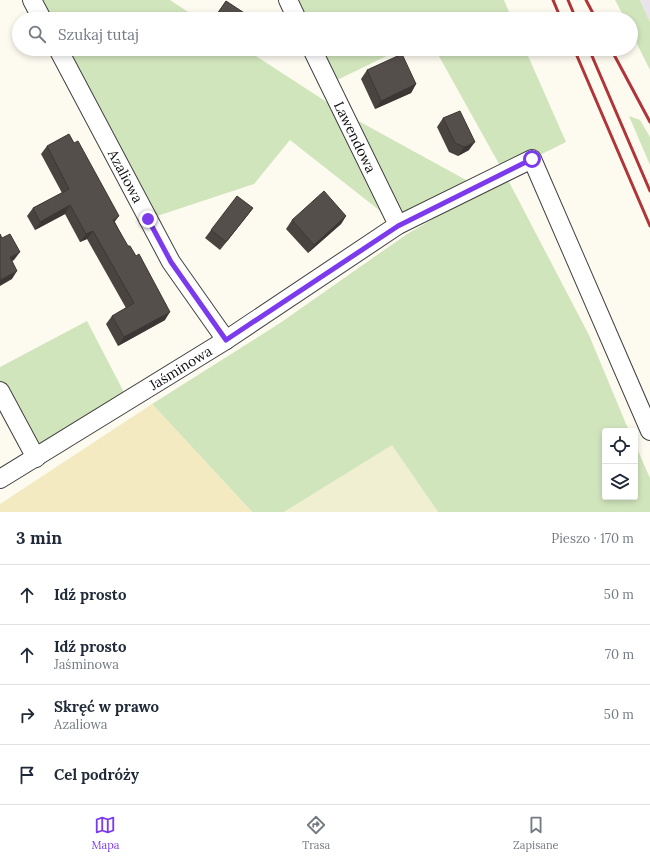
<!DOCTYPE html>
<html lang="pl">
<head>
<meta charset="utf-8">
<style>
  body { margin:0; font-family:Lora,serif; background:#f2f2f3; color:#1f2937 }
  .controls { position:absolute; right:12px; bottom:12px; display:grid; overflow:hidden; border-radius:4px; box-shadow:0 2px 6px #0003 }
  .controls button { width:36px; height:36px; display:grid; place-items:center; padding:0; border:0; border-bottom:1px solid #e0e1e3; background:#fff; color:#1f2937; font:20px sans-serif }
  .stop { position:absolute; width:12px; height:12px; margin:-9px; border:3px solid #7c3aed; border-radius:50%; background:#fff }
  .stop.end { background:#7c3aed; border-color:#fff; box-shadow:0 1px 4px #0008 }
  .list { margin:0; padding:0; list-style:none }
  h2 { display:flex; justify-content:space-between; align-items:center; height:52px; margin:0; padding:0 16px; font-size:17px }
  h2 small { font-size:13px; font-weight:400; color:#747a83 }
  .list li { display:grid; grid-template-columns:26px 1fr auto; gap:12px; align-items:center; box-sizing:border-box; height:60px; padding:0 16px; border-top:1px solid #e0e1e3 }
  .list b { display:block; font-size:15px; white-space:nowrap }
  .list p { margin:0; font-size:13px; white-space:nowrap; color:#747a83 }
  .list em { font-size:13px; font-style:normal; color:#747a83 }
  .icon { flex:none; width:22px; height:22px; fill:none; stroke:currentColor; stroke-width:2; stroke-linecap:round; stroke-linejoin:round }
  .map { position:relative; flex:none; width:650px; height:512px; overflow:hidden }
  .search { position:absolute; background:#fff; box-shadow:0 2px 6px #0003; left:12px; right:12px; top:12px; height:44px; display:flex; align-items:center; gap:10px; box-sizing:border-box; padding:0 14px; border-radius:22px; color:#747a83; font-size:15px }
  .sheet { height:292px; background:#fff }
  nav { display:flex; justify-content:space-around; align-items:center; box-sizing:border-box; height:56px; border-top:1px solid #e0e1e3; background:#fff; font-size:11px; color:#747a83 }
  nav a { display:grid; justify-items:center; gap:2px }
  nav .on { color:#7c3aed }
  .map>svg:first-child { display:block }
  .industrial { fill:#ebe3eb }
  .farmland { fill:#f1efd2 }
  .green { fill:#d1e5bd }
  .sand { fill:#f4eac1 }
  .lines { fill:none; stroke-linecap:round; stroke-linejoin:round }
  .street-casing { stroke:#414141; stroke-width:20 }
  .street { stroke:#fff; stroke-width:18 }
  .rail { stroke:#b03438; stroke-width:3 }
  .wall { fill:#494440 }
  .shaded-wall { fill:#3c3734 }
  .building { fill:#554f4b; stroke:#3c3734 }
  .route { stroke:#7c3aed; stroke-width:5 }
  .labels { text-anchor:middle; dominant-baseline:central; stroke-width:4; stroke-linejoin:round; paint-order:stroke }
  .street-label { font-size:14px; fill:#0e0e0e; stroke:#fff }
</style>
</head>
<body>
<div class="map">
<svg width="650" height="512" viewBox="0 0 650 512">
  <rect width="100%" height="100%" fill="#fdfbf0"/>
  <!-- industrial -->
  <polygon class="industrial" points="640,0 650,0 650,22"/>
  <!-- farmland -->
  <polygon class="farmland" points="392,444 438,512 284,512"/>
  <!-- green -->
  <g class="green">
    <polygon points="32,0 170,0 199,19 42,19"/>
    <polygon points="288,0 504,0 512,19 297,19"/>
    <polygon points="615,0 640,0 650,22 650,70 631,32 631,19 625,19"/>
    <polygon points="58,49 245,49 342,112 477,186 398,225 290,140 254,184 148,219"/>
    <polygon points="312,49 401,49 329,84"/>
    <polygon points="435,49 525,49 566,142 504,173"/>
    <polygon points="629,116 640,120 650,137 650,165"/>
    <polygon points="507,178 589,335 629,431 605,431 605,497 635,497 635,444 650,478 650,512 438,512 392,445 284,512 252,512 152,404 280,323 407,234 459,204"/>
    <polygon points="87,321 128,400 36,458 0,391 0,367"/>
  </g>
  <!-- sand -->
  <polygon class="sand" points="152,404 252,512 0,512 0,504"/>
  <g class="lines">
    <defs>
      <g id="street">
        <polyline points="32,0 42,19"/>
        <polyline points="288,0 297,19"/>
        <path id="s1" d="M58,49L171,262L226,340"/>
        <path id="s2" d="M312,49L398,225"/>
        <polyline points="0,391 36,458"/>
        <path id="s3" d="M0,479L226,340L398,225L532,159L650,431"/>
      </g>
    </defs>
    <!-- street casing -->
    <use href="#street" class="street-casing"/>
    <!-- street -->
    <use href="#street" class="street"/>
    <!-- rail -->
    <g class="rail">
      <polyline points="553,0 561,19"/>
      <polyline points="568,0 576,19"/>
      <polyline points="586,0 596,19"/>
      <polyline points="574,49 650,226"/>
      <polyline points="589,49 650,191"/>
      <polyline points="611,49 650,122"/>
    </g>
  </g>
  <!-- wall -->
  <g class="wall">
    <polygon points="226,1 247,19 214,19"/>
    <polygon points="367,70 416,84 411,93 375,109 361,79"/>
    <polygon points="443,118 469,150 458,156 449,152 437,127"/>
    <polygon points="47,146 115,222 165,320 118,346 106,324 112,316 126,308 87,239 80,242 65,214 35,230 27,216 33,208 62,193 41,154"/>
    <polygon points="253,208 220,250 205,238 211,230"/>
    <polygon points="346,216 341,224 308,253 286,229 292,220"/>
  </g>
  <!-- shaded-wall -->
  <g class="shaded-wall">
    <polygon points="416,84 411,93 375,109 381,101"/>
    <polygon points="475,142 469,150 458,156 464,147"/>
    <polygon points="70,205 65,214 35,230 40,222"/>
    <polygon points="253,208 247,216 220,250 226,242"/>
    <polygon points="119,216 113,224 113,220"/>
    <polygon points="346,216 341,224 308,253 314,245"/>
    <polygon points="93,231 87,239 80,242 86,234"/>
    <polygon points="20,252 14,260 4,266 10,257"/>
    <polygon points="17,271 12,279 0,286 0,280"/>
    <polygon points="170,312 165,320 118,346 124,337"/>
  </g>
  <!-- building -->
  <g class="building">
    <polygon points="226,1 249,16 247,19 223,19 217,14"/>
    <polygon points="402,54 416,84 381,101 367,70"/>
    <polygon points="460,111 475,142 464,147 455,143 443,118"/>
    <polygon points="69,134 74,143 78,141 119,216 113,220 128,246 130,246 136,256 139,254 170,312 124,337 112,316 134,303 93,231 86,234 70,205 40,222 33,208 69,189 47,146"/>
    <polygon points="324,191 346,216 314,245 292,220"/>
    <polygon points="237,196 253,208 226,242 211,230"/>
    <polygon points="0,234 2,238 10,234 20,252 10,257 17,271 0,280"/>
  </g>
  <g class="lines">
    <!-- route -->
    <polyline class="route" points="148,219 171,262 226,340 398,226 532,159"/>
  </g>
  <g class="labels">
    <!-- street labels -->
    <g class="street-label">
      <text stroke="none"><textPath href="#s2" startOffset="98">Lawendowa</textPath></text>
      <text stroke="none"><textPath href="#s1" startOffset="144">Azaliowa</textPath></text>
      <text stroke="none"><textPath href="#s3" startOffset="212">Jaśminowa</textPath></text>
    </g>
  </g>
</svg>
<div class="controls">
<button><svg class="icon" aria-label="locate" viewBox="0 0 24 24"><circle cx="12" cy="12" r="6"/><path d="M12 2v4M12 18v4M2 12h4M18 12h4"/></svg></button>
<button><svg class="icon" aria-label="layers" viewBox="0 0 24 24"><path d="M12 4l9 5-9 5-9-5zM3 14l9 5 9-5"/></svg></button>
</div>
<div class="stop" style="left:532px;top:159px"></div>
<div class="stop end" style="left:148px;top:219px"></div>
<div class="search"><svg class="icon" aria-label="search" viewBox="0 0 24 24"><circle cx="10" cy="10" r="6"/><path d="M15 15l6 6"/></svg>Szukaj tutaj</div>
</div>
<section class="sheet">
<h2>3 min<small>Pieszo · 170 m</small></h2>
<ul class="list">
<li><svg class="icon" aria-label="ahead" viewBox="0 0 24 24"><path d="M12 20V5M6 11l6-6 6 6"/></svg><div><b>Idź prosto</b></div><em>50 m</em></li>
<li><svg class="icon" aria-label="ahead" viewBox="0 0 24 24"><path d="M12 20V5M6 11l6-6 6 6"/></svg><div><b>Idź prosto</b><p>Jaśminowa</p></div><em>70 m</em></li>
<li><svg class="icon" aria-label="right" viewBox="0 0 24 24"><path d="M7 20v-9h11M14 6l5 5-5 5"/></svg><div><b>Skręć w prawo</b><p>Azaliowa</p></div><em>50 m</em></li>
<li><svg class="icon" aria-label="arrive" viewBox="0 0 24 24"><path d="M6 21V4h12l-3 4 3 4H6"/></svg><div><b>Cel podróży</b></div></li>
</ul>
</section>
<nav>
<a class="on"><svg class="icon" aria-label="map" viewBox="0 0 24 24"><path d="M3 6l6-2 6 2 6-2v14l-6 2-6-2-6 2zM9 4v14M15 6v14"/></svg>Mapa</a>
<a><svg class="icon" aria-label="directions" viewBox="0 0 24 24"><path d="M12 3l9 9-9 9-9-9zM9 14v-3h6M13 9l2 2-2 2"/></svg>Trasa</a>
<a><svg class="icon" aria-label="saved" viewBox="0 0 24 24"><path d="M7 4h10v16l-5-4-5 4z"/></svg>Zapisane</a>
</nav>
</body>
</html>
